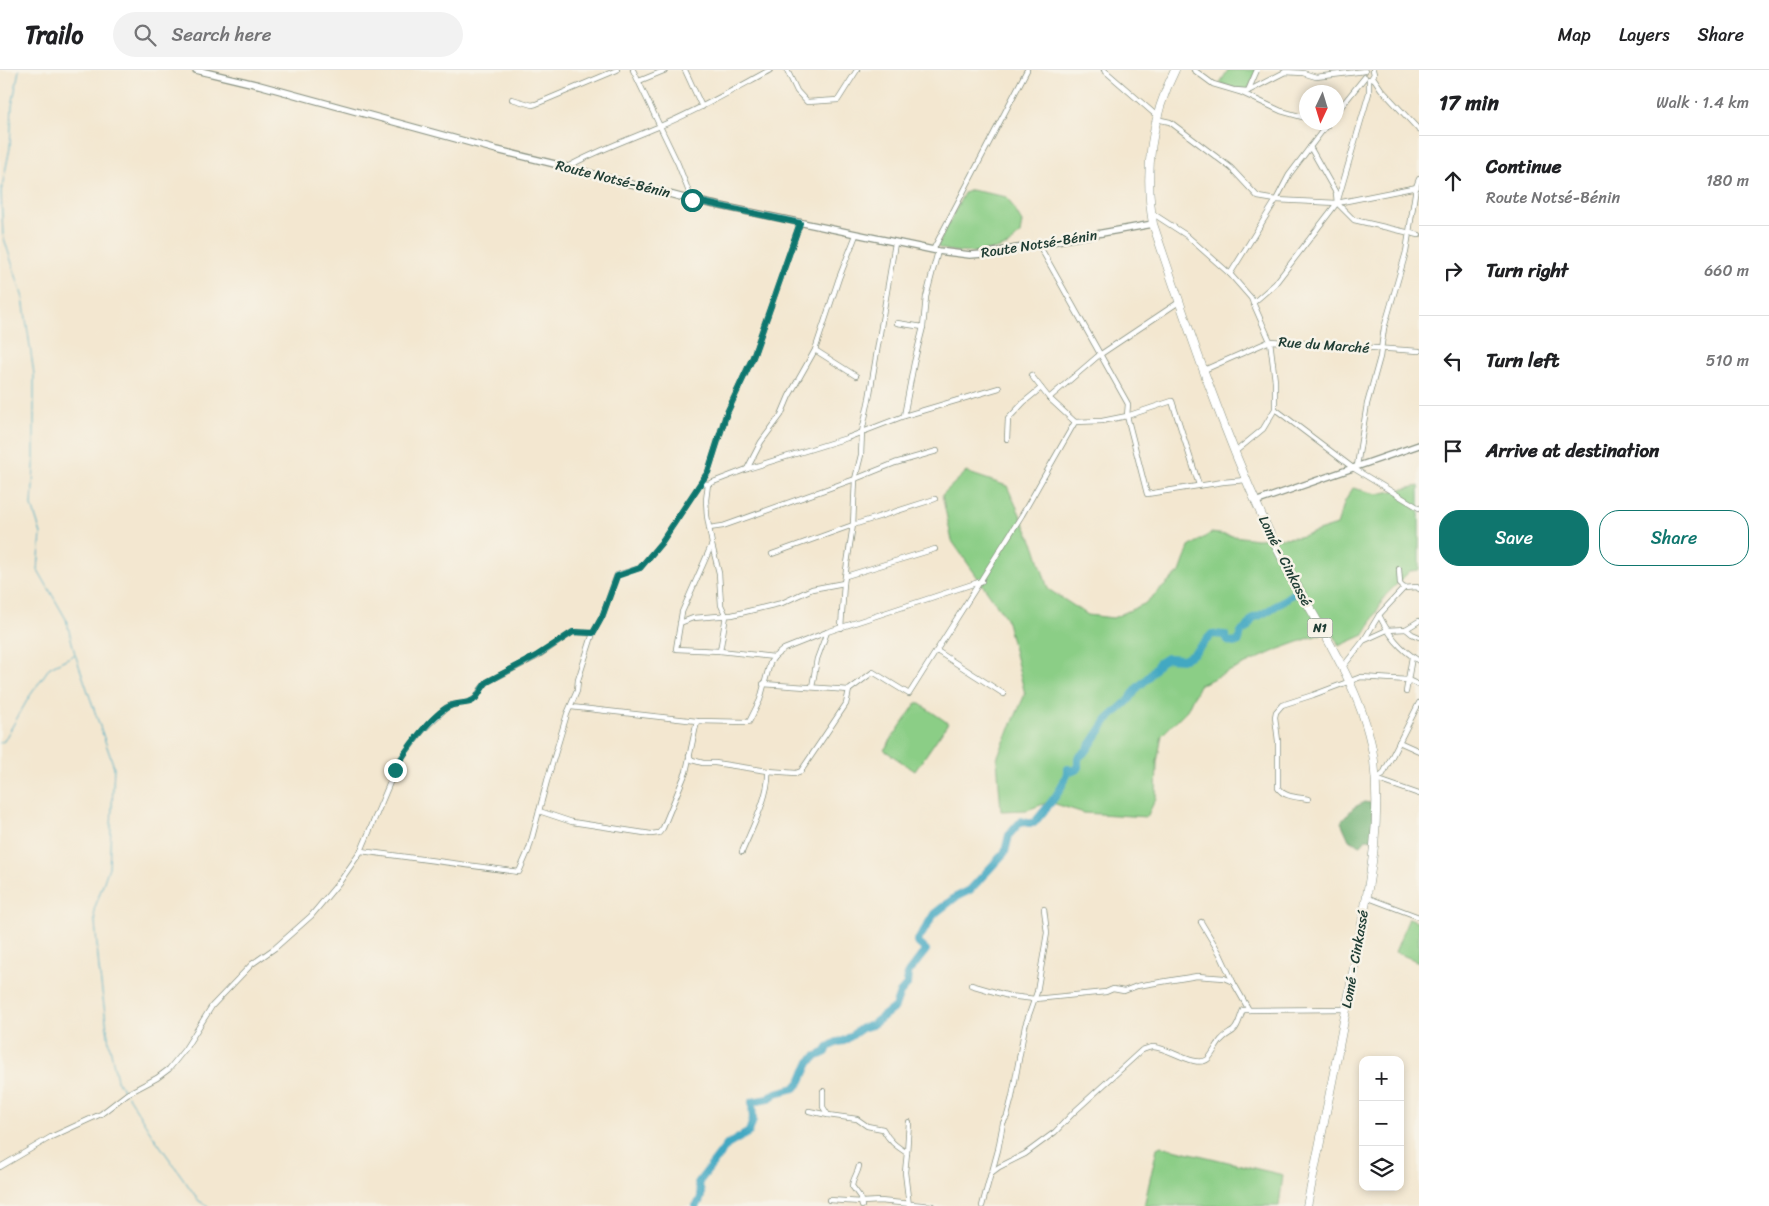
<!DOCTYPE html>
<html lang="en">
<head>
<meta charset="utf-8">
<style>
  body { margin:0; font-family:Sriracha,sans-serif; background:#f2f2f2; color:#202124 }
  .controls { position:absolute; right:15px; bottom:15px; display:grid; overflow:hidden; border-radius:10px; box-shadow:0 2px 8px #0003 }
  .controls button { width:45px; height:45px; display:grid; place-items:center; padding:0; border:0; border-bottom:1px solid #e0e0e0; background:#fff; color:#202124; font:25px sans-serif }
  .compass { position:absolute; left:1299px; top:15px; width:45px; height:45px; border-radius:50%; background:#fff; box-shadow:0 2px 8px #0003; rotate:184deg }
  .stop { position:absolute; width:15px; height:15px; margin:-11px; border:4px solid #0f766e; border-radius:50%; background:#fff }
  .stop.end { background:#0f766e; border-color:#fff; box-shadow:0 1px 5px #0008 }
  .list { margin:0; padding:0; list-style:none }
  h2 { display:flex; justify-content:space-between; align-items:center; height:65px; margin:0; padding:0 20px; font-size:21px }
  h2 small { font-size:16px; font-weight:400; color:#757577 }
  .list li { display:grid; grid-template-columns:32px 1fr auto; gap:15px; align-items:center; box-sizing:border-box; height:90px; padding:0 20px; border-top:1px solid #e0e0e0 }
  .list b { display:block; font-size:19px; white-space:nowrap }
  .list p { margin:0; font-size:16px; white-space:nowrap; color:#757577 }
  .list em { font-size:16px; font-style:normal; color:#757577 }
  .actions { display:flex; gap:10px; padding:15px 20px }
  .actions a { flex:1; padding:11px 0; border:1px solid #0f766e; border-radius:20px; text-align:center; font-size:18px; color:#0f766e }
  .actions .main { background:#0f766e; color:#fff }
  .icon { flex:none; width:28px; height:28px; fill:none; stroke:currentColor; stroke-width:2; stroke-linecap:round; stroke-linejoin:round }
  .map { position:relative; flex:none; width:1419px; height:1136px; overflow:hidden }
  header { display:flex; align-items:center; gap:30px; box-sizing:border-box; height:70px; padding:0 25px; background:#fff; border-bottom:1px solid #e0e0e0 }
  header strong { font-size:24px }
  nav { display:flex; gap:28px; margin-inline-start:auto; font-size:18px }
  .search { width:350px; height:45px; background:#f2f2f2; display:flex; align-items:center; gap:12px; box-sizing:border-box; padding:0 18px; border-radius:28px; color:#757577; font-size:19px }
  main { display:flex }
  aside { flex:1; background:#fff }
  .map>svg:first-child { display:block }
  .green { fill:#8bce86; stroke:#55865d }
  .forest { fill:#70b173; stroke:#487754 }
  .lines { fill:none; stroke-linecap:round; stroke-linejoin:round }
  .stream { stroke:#42a8c2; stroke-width:1 }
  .river { stroke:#42a8c2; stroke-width:8 }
  .street-casing { stroke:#899282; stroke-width:6 }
  .secondary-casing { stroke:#899282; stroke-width:8 }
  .highway-casing { stroke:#899282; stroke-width:9 }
  .street { stroke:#fff; stroke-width:4.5 }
  .secondary { stroke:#fff; stroke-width:5.5 }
  .highway { stroke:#fff; stroke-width:8 }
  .route { stroke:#0f766e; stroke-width:6 }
  .labels { text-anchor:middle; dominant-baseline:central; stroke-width:5; stroke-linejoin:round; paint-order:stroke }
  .shield { fill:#f7f3e8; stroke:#60746a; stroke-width:1 }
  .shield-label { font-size:12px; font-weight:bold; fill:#1f3d34 }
  .street-label { font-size:14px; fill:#1f3d34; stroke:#f7f3e8 }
</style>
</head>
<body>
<header>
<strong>Trailo</strong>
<div class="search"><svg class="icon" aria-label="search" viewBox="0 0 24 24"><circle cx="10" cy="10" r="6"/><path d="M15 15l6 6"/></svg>Search here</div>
<nav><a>Map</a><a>Layers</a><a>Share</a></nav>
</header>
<main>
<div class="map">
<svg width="1419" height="1136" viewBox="0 0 1419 1136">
  <rect width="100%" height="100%" fill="#f7f3e8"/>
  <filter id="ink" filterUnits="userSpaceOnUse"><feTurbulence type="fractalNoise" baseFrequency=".02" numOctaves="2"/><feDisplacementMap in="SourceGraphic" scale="10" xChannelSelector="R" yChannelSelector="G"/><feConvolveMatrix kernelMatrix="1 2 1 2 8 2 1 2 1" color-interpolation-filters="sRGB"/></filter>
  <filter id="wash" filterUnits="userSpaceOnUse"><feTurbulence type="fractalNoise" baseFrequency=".0096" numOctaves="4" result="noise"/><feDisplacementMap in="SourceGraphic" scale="20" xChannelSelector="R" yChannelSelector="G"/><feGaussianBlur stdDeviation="1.12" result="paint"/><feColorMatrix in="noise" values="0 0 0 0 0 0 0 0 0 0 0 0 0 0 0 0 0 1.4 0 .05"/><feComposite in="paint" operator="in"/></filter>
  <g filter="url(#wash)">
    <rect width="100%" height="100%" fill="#f3e7d0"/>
    <!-- green -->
    <g class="green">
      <polygon points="1228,0 1257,0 1248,20 1236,19 1220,13"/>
      <path d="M971,120L1007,127L1022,152L1020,164C1016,168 1012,172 1008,175C988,184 957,185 937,177L964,123Z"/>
      <polygon points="966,402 1007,416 1035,477 1048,519 1088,545 1113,548 1144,534 1180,502 1189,477 1211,463 1257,469 1299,467 1337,455 1345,431 1353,418 1377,424 1419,416 1419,500 1410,501 1385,526 1364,565 1339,576 1332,560 1279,579 1199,615 1187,640 1162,665 1157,692 1156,728 1147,747 1084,743 1049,732 1027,740 1001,741 997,688 1025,624 1006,548 952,471 942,425"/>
      <polygon points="917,632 948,653 915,701 884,680"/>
      <polygon points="1409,848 1419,852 1419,892 1395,882"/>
      <polygon points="1161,1076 1283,1105 1279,1136 1144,1136 1157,1078"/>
    </g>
    <!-- forest -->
    <polygon class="forest" points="1364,732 1371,733 1374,748 1373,770 1366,769 1361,775 1349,770 1341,752 1353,738"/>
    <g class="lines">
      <!-- stream -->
      <g class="stream">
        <polyline points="19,0 12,36 10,78 1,122 3,165 23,228 34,304 34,396 32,436 41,464 38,500 66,549 75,584 114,697 109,797 94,840 99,899 109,973 117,1010 125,1023"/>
        <polyline points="0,673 4,671 29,627 50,597 74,585"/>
        <polyline points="128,1026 149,1060 199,1131 208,1136"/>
      </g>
      <!-- river -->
      <path class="river" d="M696,1136C703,1128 702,1122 698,1113L727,1075L749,1062L753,1050L752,1032L768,1029L776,1023L795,1018L801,1011L809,993L815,987L826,982L828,977L837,972L844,971L862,958L872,955L895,937L900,923L907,915L908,903L926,880L917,872L934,844L956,827L970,820L1005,782L1009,765L1021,751L1028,753H1034C1048,736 1063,721 1068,699L1073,701L1078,699V688L1087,680L1107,650L1129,630L1137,618L1146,610L1159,593L1167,588L1184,589L1194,583L1212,564L1225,565L1228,571L1234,573L1239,571L1241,562L1247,558L1253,548C1269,543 1280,532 1294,523"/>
    </g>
  </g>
  <g filter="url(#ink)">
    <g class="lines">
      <defs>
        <g id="street">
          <polyline points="633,0 678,94 692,130"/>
          <polyline points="685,0 702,37"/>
          <polyline points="787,0 797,21 807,32 838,30 857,0"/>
          <polyline points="1104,0 1157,46"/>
          <polyline points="1194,0 1213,14 1240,22 1281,41 1306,48"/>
          <polyline points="1373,7 1381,19 1419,60"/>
          <polyline points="1371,9 1374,4 1373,0"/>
          <polyline points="639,11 666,0"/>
          <polyline points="1235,20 1248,21 1285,2 1303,3 1316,7 1365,1"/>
          <polyline points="1248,21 1257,0"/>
          <polyline points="512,29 532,35 536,34 617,0"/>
          <polyline points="1336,43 1365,7"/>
          <polyline points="1156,49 1170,52 1231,98 1258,127 1276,130 1337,133 1417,117"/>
          <polyline points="1319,52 1327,56"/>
          <polyline points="1310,77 1336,123 1337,133 1354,150 1419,165"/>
          <path d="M567,97C596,81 627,70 658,57C697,41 733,20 770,0"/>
          <polyline points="1152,143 1186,165 1230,204 1251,228 1270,271 1275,311 1275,339 1263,359 1235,382"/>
          <polyline points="1039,175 1128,334 1127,346 1147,424 1223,412 1246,410"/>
          <polyline points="933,180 1027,0"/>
          <polyline points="1230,204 1276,130 1289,105 1329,52"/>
          <polyline points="1253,233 1275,214 1337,133 1369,23 1369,9"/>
          <polyline points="897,253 923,257"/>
          <polyline points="815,280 856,306"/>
          <polyline points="1204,300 1270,271 1419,281"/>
          <polyline points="1031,305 1049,328 1075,352 1102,351 1127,346 1172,331 1199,415"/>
          <polyline points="1049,328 1098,286 1179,232"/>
          <polyline points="1275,339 1353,398 1419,438"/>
          <polyline points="904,346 914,293 923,257 926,227 938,181"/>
          <polyline points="1007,369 1008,349 1024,332 1041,318"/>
          <polyline points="1357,396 1367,334 1380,287 1384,258 1406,182 1416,117 1419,109"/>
          <polyline points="747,399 761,372 781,345 789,326 815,280 839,208 856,165"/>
          <polyline points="702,413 708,414 747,399 847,368 904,346 999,318"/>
          <polyline points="708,414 706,430 707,446 712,474 682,542 676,579 720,581 774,587"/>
          <polyline points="709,458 723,456 855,409 895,393 937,381"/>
          <polyline points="712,475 719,503 721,535 726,546 720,581"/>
          <polyline points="772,484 853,455 935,429"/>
          <polyline points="1399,499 1400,514 1404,518 1417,517 1419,519"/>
          <polyline points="846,506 935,479"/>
          <path d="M1379,545C1389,565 1400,579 1419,591"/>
          <polyline points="680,553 693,548 732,545 782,533 812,519 844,513"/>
          <polyline points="841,558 844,513 853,455 855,409 861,385 862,362 869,329 895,173"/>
          <polyline points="1406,559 1412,564 1419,567"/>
          <polyline points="1365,570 1387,560 1406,559 1419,551"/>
          <polyline points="937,581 1004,624"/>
          <polyline points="1342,598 1364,570 1379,545 1404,518"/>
          <polyline points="763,614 849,620 873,602 909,624 1022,445 1075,352"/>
          <polyline points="812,617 817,589 827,562"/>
          <polyline points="1406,622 1412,587"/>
          <polyline points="571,637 697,651 749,652 760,630 770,593 774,587 784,579 827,562 982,511"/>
          <polyline points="1399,672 1419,681"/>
          <polyline points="689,686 692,690 703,693 715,693 768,701 796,703 801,701 846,634 849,620"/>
          <polyline points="1376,709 1419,724"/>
          <polyline points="1377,709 1383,704 1419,633"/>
          <path d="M1308,729C1297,727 1284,727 1278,718V671L1275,647L1276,642L1282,635L1313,625L1361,607L1408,610L1419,615"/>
          <polyline points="539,741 572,752 651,764 659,763 663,758 686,702 697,651"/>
          <polyline points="361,781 519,802 529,779 547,711 567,644 577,621 578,610 593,563"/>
          <path d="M742,782C751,760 770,725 768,701"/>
          <polyline points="1366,827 1419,847"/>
          <polyline points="1201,852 1220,884 1233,912"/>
          <polyline points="971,915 1009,926 1035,929 1106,922 1113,919 1124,921 1137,916 1197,906 1224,908 1233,912 1249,940"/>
          <path d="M823,1021V1037L828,1045L857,1049L867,1056L883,1059C889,1071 896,1076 907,1083L905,1102L909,1136"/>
          <polyline points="809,1041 828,1045"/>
          <polyline points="907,1083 909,1052"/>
          <path d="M859,1096C858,1103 853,1108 852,1116L860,1127L862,1136"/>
          <polyline points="0,1097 51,1067 101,1044 127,1024 157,1008 169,999 185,979 212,936 252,894 275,878 311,846 341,810 361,781 399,691 423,660 446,638 452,635 470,632 476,628 481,619 487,612 536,587 573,562 593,563 602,547 617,505 640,498 661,473 708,402 726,345 753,287 800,153"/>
          <polyline points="992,1102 998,1080 1003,1053 1007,1046 1012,1027 1025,956 1037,922 1047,863 1044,839"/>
          <polyline points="829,1130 862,1132 880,1131 932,1136"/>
          <path d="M982,1136L991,1103L999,1097L1025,1084L1055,1062L1074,1042L1142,980C1145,979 1150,977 1153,977C1168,977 1196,999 1208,989C1213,984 1216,976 1221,970C1225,965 1229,964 1233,961C1239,956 1240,946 1243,940L1346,939"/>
        </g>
        <g id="secondary">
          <polyline points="196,0 259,15 497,80 567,97 692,130 938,181 970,185 983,184 1153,154"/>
          <polyline points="1255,432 1419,375"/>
        </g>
        <path id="highway" d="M1175,0C1151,47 1144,102 1153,154C1189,261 1225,368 1273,470C1306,540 1364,613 1374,691C1382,759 1368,819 1356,886C1341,970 1324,1053 1307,1136"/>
      </defs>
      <!-- street casing -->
      <use href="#street" class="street-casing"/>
      <!-- secondary casing -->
      <use href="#secondary" class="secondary-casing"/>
      <!-- highway casing -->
      <use href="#highway" class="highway-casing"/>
      <!-- street -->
      <use href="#street" class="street"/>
      <!-- secondary -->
      <use href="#secondary" class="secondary"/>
      <!-- highway -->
      <use href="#highway" class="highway"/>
    </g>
  </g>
  <g class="lines" filter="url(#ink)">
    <!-- route -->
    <path class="route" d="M395,700C404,682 432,644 450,636C458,632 470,635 476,628C480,623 482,617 487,612L536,586L573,562L593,563L602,547L617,506L640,498L661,473L708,402L726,345L753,287L800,153L692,130"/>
  </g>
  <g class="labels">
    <!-- shield labels -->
    <rect class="shield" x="1307.5" y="548.5" width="25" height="19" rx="4"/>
    <g class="shield-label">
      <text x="1320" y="558">N1</text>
    </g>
    <!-- street labels -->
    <g class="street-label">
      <text transform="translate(613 109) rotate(14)">Route Notsé-Bénin</text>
      <text transform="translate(1039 174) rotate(-9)">Route Notsé-Bénin</text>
      <text transform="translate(1324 275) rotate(4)">Rue du Marché</text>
      <text transform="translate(1285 491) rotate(63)">Lomé - Cinkassé</text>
      <text transform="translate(1355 889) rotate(-80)">Lomé - Cinkassé</text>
    </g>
  </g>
</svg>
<div class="controls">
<button>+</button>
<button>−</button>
<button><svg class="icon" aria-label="layers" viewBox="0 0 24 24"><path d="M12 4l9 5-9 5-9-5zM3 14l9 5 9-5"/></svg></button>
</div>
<svg class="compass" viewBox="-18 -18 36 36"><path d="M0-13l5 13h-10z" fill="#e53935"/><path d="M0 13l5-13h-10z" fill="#757577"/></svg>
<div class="stop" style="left:692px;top:130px"></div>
<div class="stop end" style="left:395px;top:700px"></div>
</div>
<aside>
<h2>17 min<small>Walk · 1.4 km</small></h2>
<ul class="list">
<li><svg class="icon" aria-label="ahead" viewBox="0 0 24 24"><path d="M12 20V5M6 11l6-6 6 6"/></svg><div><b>Continue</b><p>Route Notsé-Bénin</p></div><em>180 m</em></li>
<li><svg class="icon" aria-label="right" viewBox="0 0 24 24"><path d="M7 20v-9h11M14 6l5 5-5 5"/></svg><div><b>Turn right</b></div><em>660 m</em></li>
<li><svg class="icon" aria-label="left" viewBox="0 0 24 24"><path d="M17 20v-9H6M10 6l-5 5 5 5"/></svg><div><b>Turn left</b></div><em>510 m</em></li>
<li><svg class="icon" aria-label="arrive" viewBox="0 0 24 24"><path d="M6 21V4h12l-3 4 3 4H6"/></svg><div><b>Arrive at destination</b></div></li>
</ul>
<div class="actions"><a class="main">Save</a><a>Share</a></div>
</aside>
</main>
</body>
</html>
